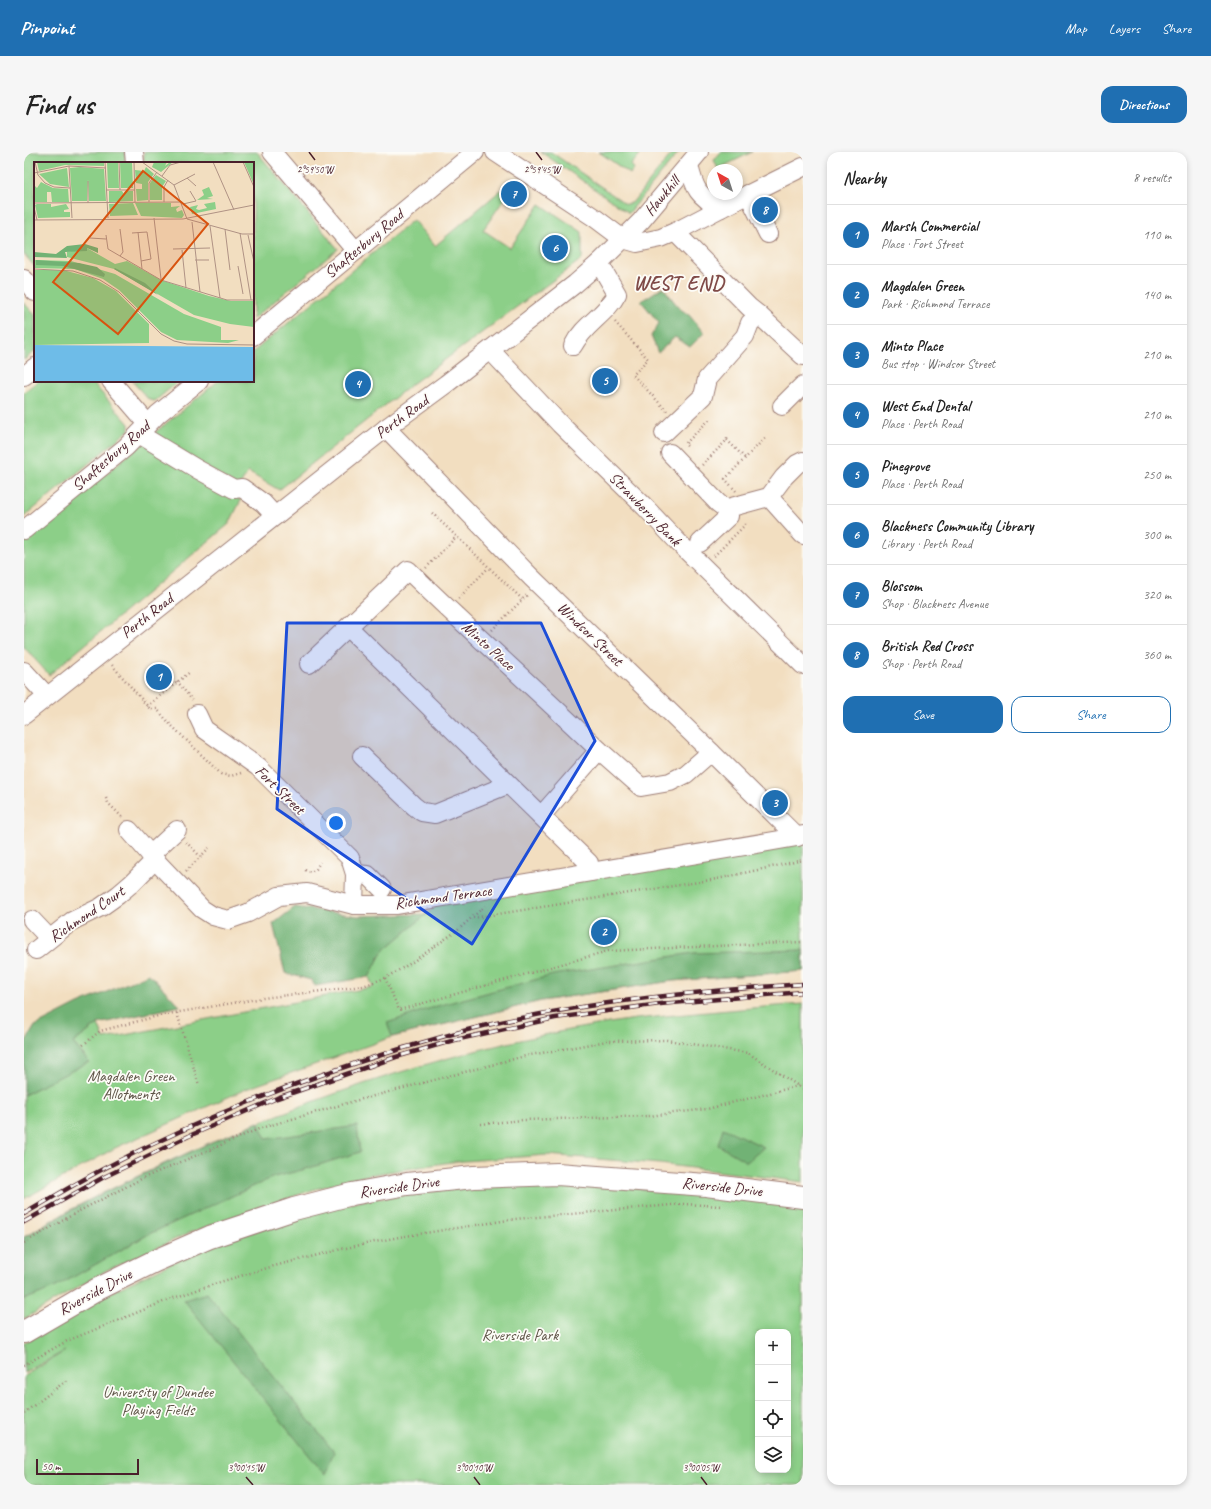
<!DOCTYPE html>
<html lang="en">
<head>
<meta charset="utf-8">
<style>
  body { margin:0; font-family:Caveat,sans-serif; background:#f6f6f6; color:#222 }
  .controls { position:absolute; right:12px; bottom:12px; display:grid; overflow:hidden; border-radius:8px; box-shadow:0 2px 6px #0003 }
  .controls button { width:36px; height:36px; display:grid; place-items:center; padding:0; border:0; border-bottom:1px solid #e0e0e0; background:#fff; color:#222; font:20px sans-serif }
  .compass { position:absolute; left:683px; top:12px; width:36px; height:36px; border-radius:50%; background:#fff; box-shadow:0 2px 6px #0003; rotate:321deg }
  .scale { position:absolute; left:12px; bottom:10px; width:103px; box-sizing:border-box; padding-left:4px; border:2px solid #4a1f2b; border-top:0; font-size:11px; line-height:14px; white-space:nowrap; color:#4a1f2b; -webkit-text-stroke:3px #fdfcf7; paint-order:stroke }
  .you { position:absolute; left:312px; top:671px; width:14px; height:14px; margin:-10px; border:3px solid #fff; border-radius:50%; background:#1a73e8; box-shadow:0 0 0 6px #1a73e833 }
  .badge { display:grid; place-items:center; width:26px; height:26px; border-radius:50%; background:#1f6fb2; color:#fff; font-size:13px; font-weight:700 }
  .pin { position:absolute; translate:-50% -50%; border:2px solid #fff; box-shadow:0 1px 4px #0006 }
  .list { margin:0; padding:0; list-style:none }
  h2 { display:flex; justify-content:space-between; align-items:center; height:52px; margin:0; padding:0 16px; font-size:17px }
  h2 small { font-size:13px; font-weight:400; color:#767676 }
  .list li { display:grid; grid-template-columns:26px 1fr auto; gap:12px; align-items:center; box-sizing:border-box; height:60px; padding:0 16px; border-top:1px solid #e0e0e0 }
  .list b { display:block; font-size:15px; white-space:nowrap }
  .list p { margin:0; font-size:13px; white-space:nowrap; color:#767676 }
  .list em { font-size:13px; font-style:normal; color:#767676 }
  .actions { display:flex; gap:8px; padding:12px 16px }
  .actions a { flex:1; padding:9px 0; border:1px solid #1f6fb2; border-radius:12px; text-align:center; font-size:14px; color:#1f6fb2 }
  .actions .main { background:#1f6fb2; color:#fff }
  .icon { flex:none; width:22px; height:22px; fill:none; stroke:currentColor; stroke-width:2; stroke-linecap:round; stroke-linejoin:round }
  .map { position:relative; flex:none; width:779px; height:1333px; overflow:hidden; border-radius:12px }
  header { display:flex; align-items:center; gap:24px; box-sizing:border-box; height:56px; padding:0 20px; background:#1f6fb2; color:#fff }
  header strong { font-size:19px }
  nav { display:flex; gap:22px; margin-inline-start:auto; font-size:14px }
  .intro { display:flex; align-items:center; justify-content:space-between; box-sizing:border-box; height:96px; padding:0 24px }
  h1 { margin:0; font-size:28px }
  .button { padding:10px 18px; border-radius:12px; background:#1f6fb2; color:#fff; font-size:14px; font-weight:700 }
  main { display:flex; gap:24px; padding:0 24px }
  aside { flex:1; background:#fff; border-radius:12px; box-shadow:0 2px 6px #0003 }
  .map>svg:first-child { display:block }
  .green { fill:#8ccf88; stroke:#6b775a; fill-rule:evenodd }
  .forest { fill:#71b274; stroke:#5e6850 }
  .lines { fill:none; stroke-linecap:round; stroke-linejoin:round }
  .minor-casing { stroke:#9e7e76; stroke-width:20 }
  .major-casing { stroke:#9e7e76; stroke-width:24 }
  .path { stroke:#9e7e76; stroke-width:2.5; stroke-dasharray:1 3; stroke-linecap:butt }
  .minor { stroke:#fff; stroke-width:18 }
  .major { stroke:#fff; stroke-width:22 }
  .rail-casing { stroke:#4a1f2b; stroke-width:4.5 }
  .rail { stroke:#fdfcf7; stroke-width:3; stroke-dasharray:9; stroke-linecap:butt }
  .marked { fill:#1d4ed8; fill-opacity:0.2; stroke:#1d4ed8; stroke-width:3; stroke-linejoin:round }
  .ticks { fill:none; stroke:#4a1f2b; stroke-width:1.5 }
  .labels { text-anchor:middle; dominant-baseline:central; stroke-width:3.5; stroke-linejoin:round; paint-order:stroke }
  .street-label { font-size:16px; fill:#4a1f2b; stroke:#fdfcf7 }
  .park-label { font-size:16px; fill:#5e5447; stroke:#fdfcf7 }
  .district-label { font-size:20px; font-weight:bold; letter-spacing:1px; fill:#804b48; stroke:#fdfcf7 }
  .inset-road { fill:none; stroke:#af9284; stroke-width:1 }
  .view { fill:#d8530f; fill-opacity:0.15; stroke:#d8530f; stroke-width:2 }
  .inset-edge { fill:none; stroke:#4a1f2b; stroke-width:2 }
  .ticks-label { font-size:10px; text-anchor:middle; fill:#4a1f2b; stroke:#fdfcf7; stroke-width:3.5; stroke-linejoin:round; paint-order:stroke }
</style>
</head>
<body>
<header>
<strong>Pinpoint</strong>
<nav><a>Map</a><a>Layers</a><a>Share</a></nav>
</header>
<div class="intro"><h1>Find us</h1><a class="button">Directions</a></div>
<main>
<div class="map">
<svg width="779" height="1333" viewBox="0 0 779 1333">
  <rect width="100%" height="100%" fill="#fdfcf7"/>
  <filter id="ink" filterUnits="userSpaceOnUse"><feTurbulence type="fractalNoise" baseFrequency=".025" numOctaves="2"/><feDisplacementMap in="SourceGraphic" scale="8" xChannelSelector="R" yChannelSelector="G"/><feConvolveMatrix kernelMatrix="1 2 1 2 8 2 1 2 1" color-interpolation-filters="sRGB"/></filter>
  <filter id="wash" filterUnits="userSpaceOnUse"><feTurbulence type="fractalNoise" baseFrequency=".012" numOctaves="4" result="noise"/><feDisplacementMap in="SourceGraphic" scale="16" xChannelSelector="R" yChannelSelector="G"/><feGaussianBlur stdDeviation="0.9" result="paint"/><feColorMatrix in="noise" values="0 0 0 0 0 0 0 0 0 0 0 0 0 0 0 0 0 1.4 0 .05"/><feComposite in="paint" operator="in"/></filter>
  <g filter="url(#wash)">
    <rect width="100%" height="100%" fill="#f2dec0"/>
    <!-- green -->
    <g class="green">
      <polygon points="0,0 101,0 101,11 11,11 11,115 0,102"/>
      <polygon points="120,0 233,0 314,97 229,167 229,11 120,11"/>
      <polygon points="517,0 527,0 602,52 608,51 649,0 655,0 605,61"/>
      <polygon points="575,0 618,0 607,13 610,16 606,22"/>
      <polygon points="697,0 728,0 694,17 690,8"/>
      <polygon points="477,38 483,43 459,78 486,96 516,52 558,80 558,107 388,232 255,338 224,320 215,335 128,283 194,229 229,229 229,200 389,68 411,94"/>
      <polygon points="0,151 11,163 11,199 0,208"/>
      <polygon points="14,229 67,229 105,272 105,278 0,365 0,240"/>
      <polygon points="108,229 155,229 131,249 125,248"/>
      <polygon points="120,290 217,348 205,372 25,523 0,495 0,390"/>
      <polygon points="779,686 779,819 648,829 517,849 368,885 222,937 91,996 0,1047 0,943 63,907 49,891 74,872 80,887 349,835 345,825 359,798 418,749"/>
      <path d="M779,852V1030L636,1012L523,1003L427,1010L344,1023L288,1038L165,1081L83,1118L0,1167V1085C46,1055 100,1031 150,1007C292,942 444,892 598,869C616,866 634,865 652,863C694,859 736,855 779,852Z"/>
      <path d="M510,1032L662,1039L779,1054V1333H0V1224L41,1199L0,1221V1191L79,1144L177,1097L264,1068L341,1048L450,1034ZM734,1180H764V1318H734Z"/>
    </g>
    <!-- forest -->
    <g class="forest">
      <polygon points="639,135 655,156 665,163 680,181 666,195 651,185 634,201 627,184 635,171 617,149"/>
      <polygon points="271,755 334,764 403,762 358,800 345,825 291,834 287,828 261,821 249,772"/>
      <polygon points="779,798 779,819 648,829 517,849 368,885 363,871 413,854 529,823 669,801"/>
      <polygon points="125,822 156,854 74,872 49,891 65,910 0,943 0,892 11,874 54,852"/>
      <polygon points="234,970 242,987 333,974 336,1000 282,1017 250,1025 125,1082 32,1135 0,1148 0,1085 71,1045 187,990"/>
      <polygon points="699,976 740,995 723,1010 694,993"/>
      <polygon points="183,1141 310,1300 301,1323 160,1148"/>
    </g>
  </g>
  <g filter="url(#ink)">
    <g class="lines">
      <defs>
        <g id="minor">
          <polyline points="110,0 111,11"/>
          <polyline points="248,0 332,99"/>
          <polyline points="471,0 571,66 599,87 613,91 637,86 651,80 697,56 779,15"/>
          <path d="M665,13C670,36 674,45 697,56"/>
          <polyline points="724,42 744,82"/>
          <polyline points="651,80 725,155 735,163 779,204"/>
          <polyline points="0,127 11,140"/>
          <polyline points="229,184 451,0"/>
          <path d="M549,194C559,173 583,162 593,142L575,111"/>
          <polyline points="467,199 536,272 621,355 653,389 779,513"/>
          <polyline points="0,224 11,215"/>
          <polyline points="87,229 124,272"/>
          <polyline points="758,254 779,233"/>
          <polyline points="362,276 507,425 687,600 773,685"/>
          <polyline points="640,281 679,244 683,227 721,184 726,171 735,163"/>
          <polyline points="115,282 173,317 210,337 218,336 239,351 251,364"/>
          <polyline points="646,301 694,351 698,354 704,356 745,345 760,325 773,312 779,309"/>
          <polyline points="745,345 779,383"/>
          <polyline points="0,378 102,295 134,262 175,229"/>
          <polyline points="676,391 705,364 704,356"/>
          <polyline points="324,475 565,711 566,720"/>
          <path d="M285,512L384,418C446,479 512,537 575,598L517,664"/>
          <polyline points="0,519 23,544"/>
          <polyline points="173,562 180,577 234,615 326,706 331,722 330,753"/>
          <polyline points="0,563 362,276 422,232 551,132 575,111 617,69 675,0"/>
          <polyline points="575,598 617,635 646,630 662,622 687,600"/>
          <polyline points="338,604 390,654 398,660 411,662 483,633"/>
          <polyline points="105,678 131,708 178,757 189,764 204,768 224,761 255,744 283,741 330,753 373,753 773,685 779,683"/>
          <polyline points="126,703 153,678"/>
          <polyline points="331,722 344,723 358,737"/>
          <polyline points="8,768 25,786"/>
          <polyline points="12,798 48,769 77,755 94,743 108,731 131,708"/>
        </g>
        <polyline id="major" points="0,1180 74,1137 131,1109 186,1085 270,1057 328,1042 383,1032 450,1025 533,1022 682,1033 779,1045"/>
      </defs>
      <!-- minor casing -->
      <use href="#minor" class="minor-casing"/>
      <!-- major casing -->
      <use href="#major" class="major-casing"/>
      <!-- path -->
      <g class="path">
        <polyline points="591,170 624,207 609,223 643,259"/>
        <polyline points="703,288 722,307"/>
        <polyline points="663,294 661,292 686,267"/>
        <polyline points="678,313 703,288 703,284"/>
        <polyline points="712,339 701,327 742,285"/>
        <polyline points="408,361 498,447"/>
        <polyline points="690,404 721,373 721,369"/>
        <polyline points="402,416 432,385"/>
        <polyline points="434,447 464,416"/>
        <polyline points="468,478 504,442"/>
        <polyline points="88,513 126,557 133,557 145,571 197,622 207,624 217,621"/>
        <polyline points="153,529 168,548"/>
        <polyline points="123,554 166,520"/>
        <polyline points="82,646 84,651 98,665"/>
        <polyline points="162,690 177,705"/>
        <polyline points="281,718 287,720 292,717 296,710"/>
        <polyline points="162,719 185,696"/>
        <polyline points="449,766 693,727 779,708"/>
        <polyline points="361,826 375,858 584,799 779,790"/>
        <polyline points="153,861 175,933"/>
        <polyline points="59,893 76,879 138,863 239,846 339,834 361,826 387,811 434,778 461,754"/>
        <polyline points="457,972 499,968 625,964 683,957 774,934"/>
        <polyline points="0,1091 57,1058 119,1026 237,976 327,950 501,904 583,889 643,888 724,901 779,937"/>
        <polyline points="0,1213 43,1189 144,1148 196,1130 250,1114 322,1096 375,1085 491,1067 659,1052 698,1054"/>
        <polyline points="0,1261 43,1228"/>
      </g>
      <!-- minor -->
      <use href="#minor" class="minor"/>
      <!-- major -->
      <use href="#major" class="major"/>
      <defs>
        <g id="rail">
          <path d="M0,1062C26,1047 52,1031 79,1017C172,968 272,929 373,898C404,889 436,879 468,872C570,849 675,839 779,832"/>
          <polyline points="0,1070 80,1025 165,984 253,946 372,905 431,888 531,866 636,852 779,840"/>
        </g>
      </defs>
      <!-- rail casing -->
      <use href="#rail" class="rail-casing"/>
      <!-- rail -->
      <use href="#rail" class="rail"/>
    </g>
  </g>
  <!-- marked area -->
  <path class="marked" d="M263,471H517L571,589L448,792L253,657Z"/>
  <!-- ticks -->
  <path class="ticks" d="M285,0L291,8M512,0L518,8M222,1325L229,1333M450,1325L456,1333M677,1325L683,1333"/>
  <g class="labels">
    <!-- street labels -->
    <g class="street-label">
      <text transform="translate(638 44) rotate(-50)">Hawkhill</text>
      <text transform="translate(340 92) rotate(-40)">Shaftesbury Road</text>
      <text transform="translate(378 265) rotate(-36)">Perth Road</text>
      <text transform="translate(87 304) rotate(-41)">Shaftesbury Road</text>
      <text transform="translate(621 357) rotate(46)">Strawberry Bank</text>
      <text transform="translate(123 464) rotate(-38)">Perth Road</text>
      <text transform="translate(566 482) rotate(44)">Windsor Street</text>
      <text transform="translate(464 494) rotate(42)">Minto Place</text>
      <text transform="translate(256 638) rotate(44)">Fort Street</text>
      <text transform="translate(419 745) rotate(-8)">Richmond Terrace</text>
      <text transform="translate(63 762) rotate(-34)">Richmond Court</text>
      <text transform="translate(375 1035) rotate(-8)">Riverside Drive</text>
      <text transform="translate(698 1035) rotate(6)">Riverside Drive</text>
      <text transform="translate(71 1140) rotate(-28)">Riverside Drive</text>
    </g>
    <!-- park labels -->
    <g class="park-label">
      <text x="107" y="924">Magdalen Green<tspan x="107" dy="18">Allotments</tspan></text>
      <text x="496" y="1183">Riverside Park</text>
      <text x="134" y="1240">University of Dundee<tspan x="134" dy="18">Playing Fields</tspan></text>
    </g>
    <!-- district labels -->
    <g class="district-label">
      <text x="655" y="131">WEST END</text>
    </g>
  </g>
  <!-- overview -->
  <g transform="translate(10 10)">
    <rect width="220" height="220" fill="#f2dec0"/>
    <path d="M3,0H70V4L31,3L5,9ZM73,0H84L85,26H74ZM86,0H98L99,26H87ZM120,0H133L131,4L136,0H139L127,10L118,5ZM210,0H220V23ZM46,5L70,7L72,39H55L54,17L53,39H38L36,6ZM112,5L120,12L114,20V38L103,39L102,27H108V22L102,21L101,8L110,9ZM33,6L35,25L16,22L5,12ZM122,13L132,19L128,25V38H116V21ZM7,20L19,26L34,27L35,40H18L17,30H13V40H0V23L3,26ZM175,25L179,34L173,36L179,37L163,38L170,33L168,28ZM75,29H88L90,32L91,29H99V39L75,40ZM181,40L182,47L158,52L156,45L164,43L162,47L165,48L173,46L170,42ZM99,41L104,53L76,54L75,42ZM101,41H137V45L146,44L142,47L143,50L148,48L150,53L148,56L107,54ZM3,42H17V45L32,42L35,47L30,48V50H36V55L4,56L1,43ZM53,86L81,102L93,99L127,118L175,134L197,139H220V165L196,162L160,153L80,107L33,95V90ZM0,98L37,99L81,112L150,152L187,165V178H205L194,181L143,178L127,170L85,128L69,117L41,107L0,106ZM0,108H29L59,116L82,129L115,162V181L0,183Z" fill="#8ccf88"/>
    <path d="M51,82L64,86V91L53,86V89L31,90L33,96L0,95V90L22,92L33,84ZM2,98L45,101L63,105L71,112L70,115L29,104L2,103ZM81,106L111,121L124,133L80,107Z" fill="#71b274"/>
    <path d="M0,183L220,185V220H0Z" fill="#6ebce8"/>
    <path class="inset-road" d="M1,0L4,13L11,21L20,25L36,26M71,0L74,56M85,0L86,28M100,0L101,40M108,0L140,23L153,57M179,0L200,48M209,0L220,25M35,4L38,56M0,11L35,4L72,6M128,14L136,3L147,0M153,16L162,24M54,19V41M140,23L161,12M73,28H101M115,40V21L123,10M130,40V25L134,18M0,41L148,40M149,42L162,39L156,29M0,45L3,58M120,56L127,117M153,57L208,72H220M0,58L149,57L220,43M158,60L166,130M176,64L186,136M86,67L89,90L86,94M191,67L196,108M104,70L108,107M98,71L113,70L117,97L107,99M206,71L217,138M72,73L74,87L127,118L193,138H220M214,73L220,100M56,76L72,77M139,87L176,86M148,88L152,126M161,98H175M204,104L209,132M0,107L39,109L66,118L85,130L127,172L140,179L153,182L220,183"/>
    <path class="view" d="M109,9L174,62L84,172L19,120Z"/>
    <rect width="220" height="220" class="inset-edge"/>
  </g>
  <g class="ticks-label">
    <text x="291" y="21">2°59'50"W</text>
    <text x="518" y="21">2°59'45"W</text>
    <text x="222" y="1319">3°00'15"W</text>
    <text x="450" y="1319">3°00'10"W</text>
    <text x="677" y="1319">3°00'05"W</text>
  </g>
</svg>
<div class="controls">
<button>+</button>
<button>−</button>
<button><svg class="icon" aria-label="locate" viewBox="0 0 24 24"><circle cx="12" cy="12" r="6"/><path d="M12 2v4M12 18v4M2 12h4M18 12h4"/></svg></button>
<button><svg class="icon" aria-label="layers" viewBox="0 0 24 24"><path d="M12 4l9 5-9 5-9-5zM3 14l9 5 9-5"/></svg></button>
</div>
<svg class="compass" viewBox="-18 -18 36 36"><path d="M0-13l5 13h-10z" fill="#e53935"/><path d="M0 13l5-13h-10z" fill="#767676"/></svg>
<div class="scale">50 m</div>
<div class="you"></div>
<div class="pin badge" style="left:135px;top:525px">1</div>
<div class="pin badge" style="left:580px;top:780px">2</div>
<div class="pin badge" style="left:751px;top:651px">3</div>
<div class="pin badge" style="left:334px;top:232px">4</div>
<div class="pin badge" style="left:581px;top:229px">5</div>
<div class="pin badge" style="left:531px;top:96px">6</div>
<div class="pin badge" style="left:490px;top:42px">7</div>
<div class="pin badge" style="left:741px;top:58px">8</div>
</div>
<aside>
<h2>Nearby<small>8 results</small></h2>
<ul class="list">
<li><span class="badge">1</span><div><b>Marsh Commercial</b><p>Place · Fort Street</p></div><em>110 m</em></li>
<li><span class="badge">2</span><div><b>Magdalen Green</b><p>Park · Richmond Terrace</p></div><em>140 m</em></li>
<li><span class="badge">3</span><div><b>Minto Place</b><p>Bus stop · Windsor Street</p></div><em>210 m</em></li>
<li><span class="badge">4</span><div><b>West End Dental</b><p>Place · Perth Road</p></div><em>210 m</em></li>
<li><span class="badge">5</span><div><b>Pinegrove</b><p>Place · Perth Road</p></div><em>250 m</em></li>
<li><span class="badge">6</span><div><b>Blackness Community Library</b><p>Library · Perth Road</p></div><em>300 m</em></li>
<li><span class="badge">7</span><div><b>Blossom</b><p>Shop · Blackness Avenue</p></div><em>320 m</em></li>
<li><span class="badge">8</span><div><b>British Red Cross</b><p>Shop · Perth Road</p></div><em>360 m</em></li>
</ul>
<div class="actions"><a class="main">Save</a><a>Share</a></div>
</aside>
</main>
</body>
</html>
